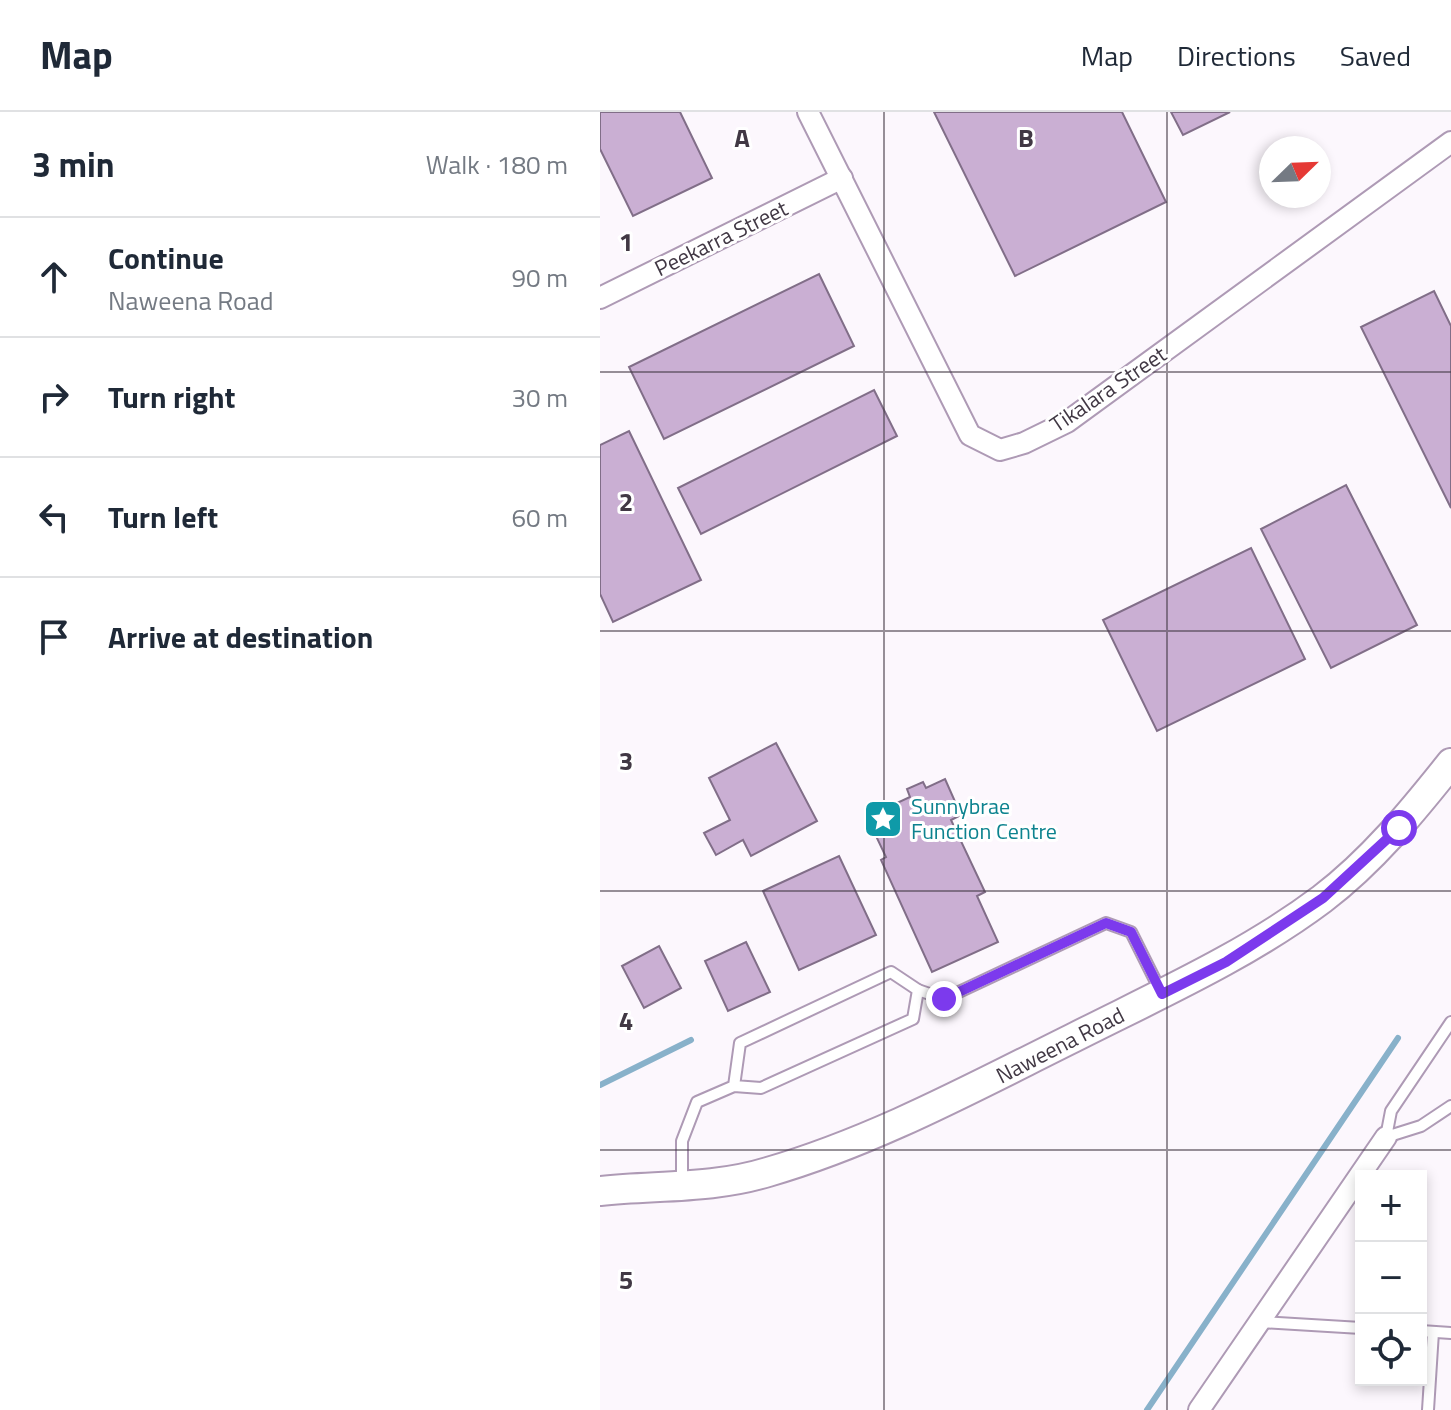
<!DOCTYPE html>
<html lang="en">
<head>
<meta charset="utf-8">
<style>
  body { margin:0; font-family:"Titillium Web",sans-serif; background:#f6f6f7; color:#1f2937 }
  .controls { position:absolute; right:24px; bottom:24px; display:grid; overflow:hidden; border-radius:0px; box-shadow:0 4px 12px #0003 }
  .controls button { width:72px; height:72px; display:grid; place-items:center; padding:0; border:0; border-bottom:2px solid #e0e1e3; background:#fff; color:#1f2937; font:40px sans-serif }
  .compass { position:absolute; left:659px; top:24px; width:72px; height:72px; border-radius:50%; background:#fff; box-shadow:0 4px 12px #0003; rotate:67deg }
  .stop { position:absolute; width:24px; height:24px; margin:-18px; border:6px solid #7c3aed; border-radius:50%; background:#fff }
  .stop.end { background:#7c3aed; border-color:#fff; box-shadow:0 2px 8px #0008 }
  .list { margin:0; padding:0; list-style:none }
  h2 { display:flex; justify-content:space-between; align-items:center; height:104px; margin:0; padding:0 32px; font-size:34px }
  h2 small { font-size:26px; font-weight:400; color:#747a83 }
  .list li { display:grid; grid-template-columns:52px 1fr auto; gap:24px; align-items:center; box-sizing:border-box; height:120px; padding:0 32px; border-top:2px solid #e0e1e3 }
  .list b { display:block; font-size:30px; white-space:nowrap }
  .list p { margin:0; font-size:26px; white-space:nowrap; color:#747a83 }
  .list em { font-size:26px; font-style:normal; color:#747a83 }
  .icon { flex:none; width:44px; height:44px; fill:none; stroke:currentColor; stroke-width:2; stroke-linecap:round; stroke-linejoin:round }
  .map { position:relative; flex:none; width:851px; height:1298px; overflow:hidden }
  header { display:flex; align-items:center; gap:48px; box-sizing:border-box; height:112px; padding:0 40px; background:#fff; border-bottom:2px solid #e0e1e3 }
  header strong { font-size:38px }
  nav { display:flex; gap:44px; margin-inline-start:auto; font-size:28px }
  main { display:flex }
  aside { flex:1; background:#fff }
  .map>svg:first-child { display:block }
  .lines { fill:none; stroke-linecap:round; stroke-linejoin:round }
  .stream { stroke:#88b1ca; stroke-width:6 }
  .building { fill:#caafd3; stroke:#816e88; stroke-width:2 }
  .lane-casing { stroke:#ae9ab5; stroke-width:14 }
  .street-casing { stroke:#ae9ab5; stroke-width:24 }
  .secondary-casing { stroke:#ae9ab5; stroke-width:32 }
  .lane { stroke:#fff; stroke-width:10 }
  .street { stroke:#fff; stroke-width:20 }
  .secondary { stroke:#fff; stroke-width:28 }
  .route { stroke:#7c3aed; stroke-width:10 }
  .grid { fill:none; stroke:#413844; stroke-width:2; stroke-opacity:0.55 }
  .labels { text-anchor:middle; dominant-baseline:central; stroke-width:6; stroke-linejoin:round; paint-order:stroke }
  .street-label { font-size:22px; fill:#413844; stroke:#fff }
  .culture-label { font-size:22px; fill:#0d838f; stroke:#fff; text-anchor:start }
  .grid-label { font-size:26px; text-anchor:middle; font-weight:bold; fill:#413844; stroke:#fff; stroke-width:6; stroke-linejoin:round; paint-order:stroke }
</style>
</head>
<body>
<header>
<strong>Map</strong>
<nav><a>Map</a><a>Directions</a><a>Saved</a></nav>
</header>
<main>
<aside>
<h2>3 min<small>Walk · 180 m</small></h2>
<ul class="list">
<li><svg class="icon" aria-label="ahead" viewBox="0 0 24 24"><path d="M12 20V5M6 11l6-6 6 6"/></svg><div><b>Continue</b><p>Naweena Road</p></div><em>90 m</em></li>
<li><svg class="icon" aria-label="right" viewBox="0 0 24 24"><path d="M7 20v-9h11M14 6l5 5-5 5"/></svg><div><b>Turn right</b></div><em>30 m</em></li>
<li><svg class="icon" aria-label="left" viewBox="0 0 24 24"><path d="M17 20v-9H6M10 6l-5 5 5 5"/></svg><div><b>Turn left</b></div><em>60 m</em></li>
<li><svg class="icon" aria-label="arrive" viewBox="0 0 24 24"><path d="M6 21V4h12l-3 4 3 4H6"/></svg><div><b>Arrive at destination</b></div></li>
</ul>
</aside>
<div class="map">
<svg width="851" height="1298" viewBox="0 0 851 1298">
  <rect width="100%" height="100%" fill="#fcf7fd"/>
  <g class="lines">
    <!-- stream -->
    <g class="stream">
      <polyline points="0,973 91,928"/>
      <polyline points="547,1298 798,926"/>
    </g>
  </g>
  <!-- building -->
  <g class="building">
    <polygon points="0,0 80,0 112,66 33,104 0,37"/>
    <polygon points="334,0 522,0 566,90 415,164"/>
    <polygon points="571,0 630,0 583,23"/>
    <polygon points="219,162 254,234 64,327 29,255"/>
    <polygon points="834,179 851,214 851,396 761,215"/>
    <polygon points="274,278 297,324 101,422 78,376"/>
    <polygon points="29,319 101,468 13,510 0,482 0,333"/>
    <polygon points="746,373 817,513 731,556 661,417"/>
    <polygon points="651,436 705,547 557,619 503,508"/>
    <polygon points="176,631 217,709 151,744 143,728 116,743 104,721 130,708 109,666"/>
    <polygon points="345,667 361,703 351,708 385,780 377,784 398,830 332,860 281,748 286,745 267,705 310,685 307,677 323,670 326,676"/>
    <polygon points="239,744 276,823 199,858 163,779"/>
    <polygon points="146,830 170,880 128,899 105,849"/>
    <polygon points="59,834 81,876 44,896 22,854"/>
  </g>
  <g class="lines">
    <defs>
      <g id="lane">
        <polyline points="318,878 344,887 506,811 531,820 562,882"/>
        <polyline points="851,910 791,999 786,1025 821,1014 851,994"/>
        <polyline points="82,1072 82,1029 97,990 134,974 140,931 291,860 318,878 313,907 161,976 134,974"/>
        <polyline points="660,1210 761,1216"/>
        <polyline points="821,1219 851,1221"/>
        <polyline points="828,1298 833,1220"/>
      </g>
      <g id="street">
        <polyline points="208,0 370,323 400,338 424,331 467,310 851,30"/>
        <polyline points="0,186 242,66"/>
        <polyline points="599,1298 786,1025"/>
      </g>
      <path id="secondary" d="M0,1079C57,1073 113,1077 168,1060C275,1029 374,975 473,926C558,883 646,844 722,787C772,749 812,700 851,651"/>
    </defs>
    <!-- lane casing -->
    <use href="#lane" class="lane-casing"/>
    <!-- street casing -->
    <use href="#street" class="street-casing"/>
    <!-- secondary casing -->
    <use href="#secondary" class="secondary-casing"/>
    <!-- lane -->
    <use href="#lane" class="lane"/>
    <!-- street -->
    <use href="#street" class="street"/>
    <!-- secondary -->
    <use href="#secondary" class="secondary"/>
  </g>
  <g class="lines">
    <!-- route -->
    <polyline class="route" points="344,887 506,811 531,820 562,882 626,850 723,786 799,716"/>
  </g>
  <!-- grid -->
  <path class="grid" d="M284,0V1298M567,0V1298M0,260H851M0,519H851M0,779H851M0,1038H851"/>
  <!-- icons -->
  <defs>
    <symbol id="sight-square" viewBox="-11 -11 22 22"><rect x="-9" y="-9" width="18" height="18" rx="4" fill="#0f9aa8" stroke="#fff"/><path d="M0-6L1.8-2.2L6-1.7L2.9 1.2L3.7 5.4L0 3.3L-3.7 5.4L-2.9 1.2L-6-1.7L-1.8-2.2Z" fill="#fff"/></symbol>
  </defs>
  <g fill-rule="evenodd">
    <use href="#sight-square" x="261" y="685" width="44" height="44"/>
  </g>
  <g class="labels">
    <!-- street labels -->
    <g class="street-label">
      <text transform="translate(121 126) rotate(-26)">Peekarra Street</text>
      <text transform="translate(508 277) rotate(-34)">Tikalara Street</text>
      <text transform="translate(460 933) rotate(-27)">Naweena Road</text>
    </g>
    <!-- culture labels -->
    <g class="culture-label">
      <text x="311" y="694">Sunnybrae<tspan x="311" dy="25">Function Centre</tspan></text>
    </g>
  </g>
  <g class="grid-label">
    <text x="142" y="35">A</text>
    <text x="426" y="35">B</text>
    <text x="26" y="139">1</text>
    <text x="26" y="399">2</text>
    <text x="26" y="658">3</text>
    <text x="26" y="918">4</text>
    <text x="26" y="1177">5</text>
  </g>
</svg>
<div class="controls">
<button>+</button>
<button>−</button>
<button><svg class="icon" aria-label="locate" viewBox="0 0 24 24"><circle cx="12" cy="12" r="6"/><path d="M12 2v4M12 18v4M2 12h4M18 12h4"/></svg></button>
</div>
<svg class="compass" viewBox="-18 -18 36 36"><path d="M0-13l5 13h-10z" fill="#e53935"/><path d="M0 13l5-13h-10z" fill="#747a83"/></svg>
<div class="stop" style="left:799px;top:716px"></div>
<div class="stop end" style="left:344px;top:887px"></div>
</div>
</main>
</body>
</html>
